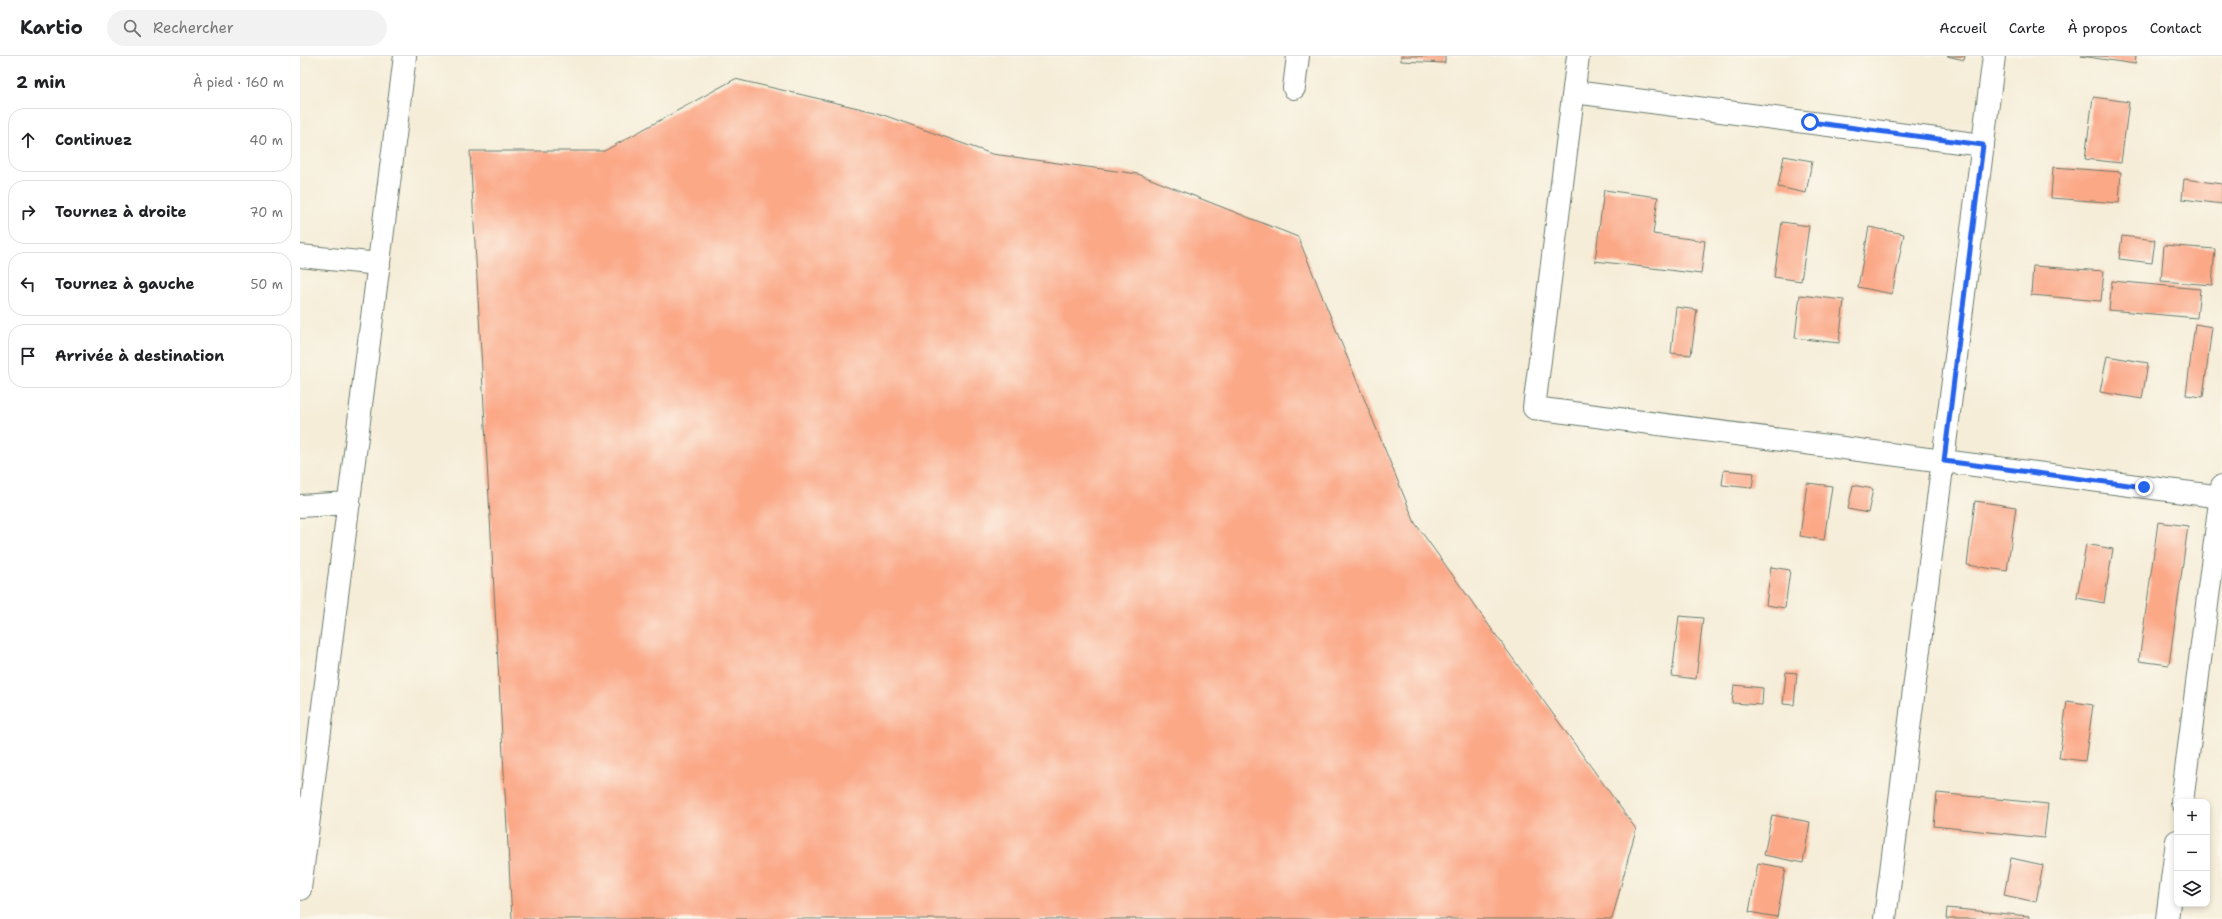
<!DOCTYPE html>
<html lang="fr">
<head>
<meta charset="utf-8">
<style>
  body { margin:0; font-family:"Shantell Sans",sans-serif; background:#f2f2f2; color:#202124 }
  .controls { position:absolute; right:12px; bottom:12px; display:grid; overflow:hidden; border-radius:8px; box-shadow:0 2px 6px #0003 }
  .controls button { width:36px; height:36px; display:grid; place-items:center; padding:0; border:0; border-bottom:1px solid #e0e0e0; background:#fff; color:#202124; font:20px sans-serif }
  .stop { position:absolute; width:12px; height:12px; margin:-9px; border:3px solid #2563eb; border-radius:50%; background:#fff }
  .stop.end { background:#2563eb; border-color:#fff; box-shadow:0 1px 4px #0008 }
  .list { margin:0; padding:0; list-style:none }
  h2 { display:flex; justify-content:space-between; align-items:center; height:52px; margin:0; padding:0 16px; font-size:17px }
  h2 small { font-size:13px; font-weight:400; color:#757577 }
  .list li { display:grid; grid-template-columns:26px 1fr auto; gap:12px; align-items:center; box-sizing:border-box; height:64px; margin:0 8px 8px; padding:0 8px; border:1px solid #e0e0e0; border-radius:16px }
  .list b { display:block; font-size:15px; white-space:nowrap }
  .list em { font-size:13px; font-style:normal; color:#757577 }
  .icon { flex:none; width:22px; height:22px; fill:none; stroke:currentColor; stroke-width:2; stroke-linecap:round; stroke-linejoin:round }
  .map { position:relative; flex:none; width:1922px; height:863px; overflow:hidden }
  header { display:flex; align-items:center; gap:24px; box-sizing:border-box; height:56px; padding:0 20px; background:#fff; border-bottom:1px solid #e0e0e0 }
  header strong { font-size:19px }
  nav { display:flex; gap:22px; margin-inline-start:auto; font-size:14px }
  .search { width:280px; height:36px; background:#f2f2f2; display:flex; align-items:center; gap:10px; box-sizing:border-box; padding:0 14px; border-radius:22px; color:#757577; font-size:15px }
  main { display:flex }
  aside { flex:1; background:#fff }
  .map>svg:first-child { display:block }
  .building { fill:#fba887 }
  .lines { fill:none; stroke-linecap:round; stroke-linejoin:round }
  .minor-casing { stroke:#6a7b6d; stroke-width:24 }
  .minor { stroke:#fff; stroke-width:22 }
  .route { stroke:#2563eb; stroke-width:5 }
</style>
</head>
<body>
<header>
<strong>Kartio</strong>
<div class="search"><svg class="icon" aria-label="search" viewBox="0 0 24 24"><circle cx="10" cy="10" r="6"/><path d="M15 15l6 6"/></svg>Rechercher</div>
<nav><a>Accueil</a><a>Carte</a><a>À propos</a><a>Contact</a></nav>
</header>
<main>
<aside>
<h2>2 min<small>À pied · 160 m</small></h2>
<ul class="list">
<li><svg class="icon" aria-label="ahead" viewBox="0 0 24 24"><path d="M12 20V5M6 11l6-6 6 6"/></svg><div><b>Continuez</b></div><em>40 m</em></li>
<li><svg class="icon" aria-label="right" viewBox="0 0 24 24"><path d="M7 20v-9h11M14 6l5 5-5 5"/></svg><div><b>Tournez à droite</b></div><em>70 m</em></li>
<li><svg class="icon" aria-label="left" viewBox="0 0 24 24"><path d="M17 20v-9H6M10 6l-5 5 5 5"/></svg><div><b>Tournez à gauche</b></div><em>50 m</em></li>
<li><svg class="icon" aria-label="arrive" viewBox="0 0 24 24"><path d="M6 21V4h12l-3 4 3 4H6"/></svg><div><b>Arrivée à destination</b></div></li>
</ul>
</aside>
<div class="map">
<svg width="1922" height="863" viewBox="0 0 1922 863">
  <rect width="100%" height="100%" fill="#fbf7ec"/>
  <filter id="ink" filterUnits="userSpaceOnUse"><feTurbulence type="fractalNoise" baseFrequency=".025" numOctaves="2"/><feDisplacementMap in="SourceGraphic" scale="8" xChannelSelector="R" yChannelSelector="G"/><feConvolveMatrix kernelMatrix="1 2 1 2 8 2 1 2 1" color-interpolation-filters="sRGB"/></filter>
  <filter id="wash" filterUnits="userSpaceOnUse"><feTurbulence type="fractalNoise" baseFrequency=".012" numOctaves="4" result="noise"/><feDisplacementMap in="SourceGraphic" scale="16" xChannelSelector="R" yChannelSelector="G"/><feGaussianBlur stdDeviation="0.9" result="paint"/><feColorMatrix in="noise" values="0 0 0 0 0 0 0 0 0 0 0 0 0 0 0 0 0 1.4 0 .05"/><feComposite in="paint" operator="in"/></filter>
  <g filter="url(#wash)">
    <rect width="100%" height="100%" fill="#f5edd8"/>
    <g id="blocks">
      <!-- building -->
      <g class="building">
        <polygon points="1101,0 1145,0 1145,7 1101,5"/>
        <polygon points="1647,0 1665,0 1664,4"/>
        <polygon points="1781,0 1836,0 1835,8"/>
        <polygon points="435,23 575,56 692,98 838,118 998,181 1115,467 1336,773 1312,863 212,863 170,95 304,95"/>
        <polygon points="1793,41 1829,46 1821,107 1785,103"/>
        <polygon points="1484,100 1512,105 1506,137 1478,131"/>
        <polygon points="1753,111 1821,116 1819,147 1751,142"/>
        <polygon points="1884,123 1922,128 1922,148 1882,143"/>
        <polygon points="1304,134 1358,141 1353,178 1405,185 1401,218 1295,205"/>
        <polygon points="1482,166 1509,170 1501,225 1474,221"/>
        <polygon points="1569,171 1604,178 1592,238 1558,231"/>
        <polygon points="1822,180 1855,184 1852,207 1819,203"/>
        <polygon points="1864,189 1915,193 1912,229 1861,225"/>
        <polygon points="1733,210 1804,215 1801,245 1731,239"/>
        <polygon points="1812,225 1900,233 1897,262 1809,254"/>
        <polygon points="1500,239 1544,244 1539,287 1495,282"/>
        <polygon points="1376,251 1397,254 1391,299 1371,297"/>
        <polygon points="1895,268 1912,271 1903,341 1886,339"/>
        <polygon points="1807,300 1848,307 1842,343 1800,336"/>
        <polygon points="1424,414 1454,417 1452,432 1422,429"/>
        <polygon points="1507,427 1532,430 1524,484 1500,480"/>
        <polygon points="1553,429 1573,433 1568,457 1548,453"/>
        <polygon points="1675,445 1716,451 1707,515 1667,509"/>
        <polygon points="1858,466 1888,470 1869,609 1839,605"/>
        <polygon points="1786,488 1813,493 1804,547 1777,542"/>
        <polygon points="1471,511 1490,514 1485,552 1466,549"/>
        <polygon points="1379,560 1403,562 1396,623 1372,620"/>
        <polygon points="1486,616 1497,617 1494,649 1483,648"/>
        <polygon points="1434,629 1463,632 1462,649 1432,647"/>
        <polygon points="1767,645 1793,649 1785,705 1759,702"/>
        <polygon points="1637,737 1748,748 1744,782 1634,770"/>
        <polygon points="1472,759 1510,766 1503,807 1464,799"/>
        <polygon points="1711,802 1743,809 1736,846 1704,839"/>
        <polygon points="1458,807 1486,812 1477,861 1449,856"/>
        <polygon points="1647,852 1729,860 1729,863 1646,863"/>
      </g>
    </g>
  </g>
  <g filter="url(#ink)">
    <use href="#blocks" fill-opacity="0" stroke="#6a7b6d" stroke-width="1"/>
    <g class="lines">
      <defs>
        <g id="minor">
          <polyline points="1278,0 1234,352 1922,441"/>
          <polyline points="994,32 998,0"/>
          <polyline points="1274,36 1683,89"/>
          <polyline points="0,200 79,208"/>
          <polyline points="0,450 49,447"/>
          <polyline points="1882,746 1922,430"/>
          <polyline points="0,833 105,0"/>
          <polyline points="1585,863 1694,0"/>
          <polyline points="1867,863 1877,785"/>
        </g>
      </defs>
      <!-- minor casing -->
      <use href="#minor" class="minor-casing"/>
      <!-- minor -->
      <use href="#minor" class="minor"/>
    </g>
  </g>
  <g class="lines" filter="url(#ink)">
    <!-- route -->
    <polyline class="route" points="1510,66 1683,89 1644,405 1844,431"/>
  </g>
</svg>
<div class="controls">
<button>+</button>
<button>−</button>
<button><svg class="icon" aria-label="layers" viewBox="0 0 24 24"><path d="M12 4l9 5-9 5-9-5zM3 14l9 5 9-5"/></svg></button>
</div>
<div class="stop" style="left:1510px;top:66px"></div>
<div class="stop end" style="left:1844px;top:431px"></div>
</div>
</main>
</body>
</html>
